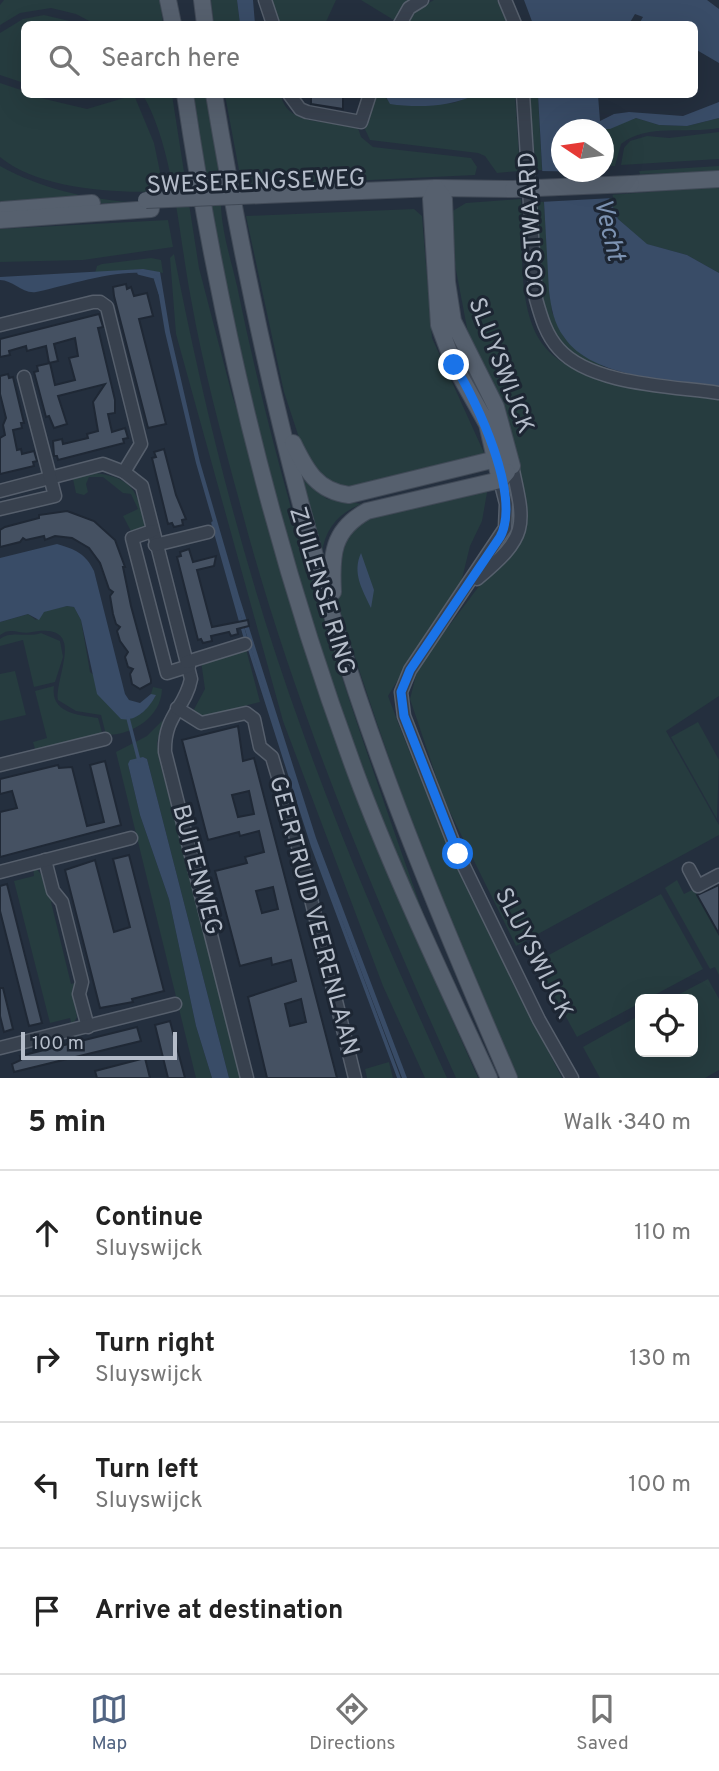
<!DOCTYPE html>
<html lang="en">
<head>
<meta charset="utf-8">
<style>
  body { margin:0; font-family:Overpass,sans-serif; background:#f2f2f2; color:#222 }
  .controls { position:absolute; right:21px; bottom:21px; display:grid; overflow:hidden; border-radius:10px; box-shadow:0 7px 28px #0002 }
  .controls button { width:63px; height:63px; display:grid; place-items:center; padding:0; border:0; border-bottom:2px solid #e0e0e0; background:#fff; color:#222; font:35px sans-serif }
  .compass { position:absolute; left:551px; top:119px; width:63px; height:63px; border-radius:50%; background:#fff; box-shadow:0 7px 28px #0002; rotate:283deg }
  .scale { position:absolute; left:21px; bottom:18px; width:156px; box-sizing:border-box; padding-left:7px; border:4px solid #b4bcc9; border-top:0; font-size:19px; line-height:24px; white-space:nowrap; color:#b4bcc9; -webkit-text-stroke:5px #1d2633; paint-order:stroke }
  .stop { position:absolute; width:21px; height:21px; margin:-16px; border:5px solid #1a73e8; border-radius:50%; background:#fff }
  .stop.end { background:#1a73e8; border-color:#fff; box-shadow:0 2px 7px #0008 }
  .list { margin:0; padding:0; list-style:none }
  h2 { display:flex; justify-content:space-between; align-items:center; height:91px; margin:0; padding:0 28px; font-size:30px }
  h2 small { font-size:23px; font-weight:400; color:#767676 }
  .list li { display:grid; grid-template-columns:46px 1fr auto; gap:21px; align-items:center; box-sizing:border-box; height:126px; padding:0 28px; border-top:2px solid #e0e0e0 }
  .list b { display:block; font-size:26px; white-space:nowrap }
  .list p { margin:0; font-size:23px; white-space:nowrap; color:#767676 }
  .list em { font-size:23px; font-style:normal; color:#767676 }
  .icon { flex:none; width:38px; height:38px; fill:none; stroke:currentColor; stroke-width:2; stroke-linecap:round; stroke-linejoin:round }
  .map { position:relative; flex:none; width:719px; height:1078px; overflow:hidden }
  .search { position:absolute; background:#fff; box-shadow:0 7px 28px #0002; left:21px; right:21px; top:21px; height:77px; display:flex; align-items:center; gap:18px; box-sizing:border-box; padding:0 24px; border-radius:10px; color:#767676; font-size:26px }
  .sheet { height:595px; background:#fff }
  nav { display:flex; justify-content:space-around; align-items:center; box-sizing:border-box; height:98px; border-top:2px solid #e0e0e0; background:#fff; font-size:19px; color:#767676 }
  nav a { display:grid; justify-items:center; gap:4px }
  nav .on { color:#516482 }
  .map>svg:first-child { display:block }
  .green { fill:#263c3f }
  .water { fill:#394c67 }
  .pier { fill:#242f3e }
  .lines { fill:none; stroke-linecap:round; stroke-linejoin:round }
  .stream { stroke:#394c67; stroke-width:3.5 }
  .building { fill:#455162; stroke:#1f2835; stroke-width:2; fill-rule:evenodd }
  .minor-casing { stroke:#565f6c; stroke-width:15 }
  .major-casing { stroke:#414a57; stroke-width:18 }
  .minor { stroke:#38414e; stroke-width:12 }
  .major { stroke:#56606e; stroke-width:16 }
  .major-bridge-casing { stroke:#414a57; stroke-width:18; stroke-linecap:butt }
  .major-bridge { stroke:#56606e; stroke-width:16 }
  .route { stroke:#1a73e8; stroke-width:9 }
  .labels { text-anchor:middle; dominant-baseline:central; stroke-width:6; stroke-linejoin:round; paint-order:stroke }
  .street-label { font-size:24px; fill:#b4bcc9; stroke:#1d2633 }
  .water-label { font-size:26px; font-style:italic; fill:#7c92b1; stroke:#1d2633 }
</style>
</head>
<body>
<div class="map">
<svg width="719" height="1078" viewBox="0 0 719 1078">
  <rect width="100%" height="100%" fill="#242f3e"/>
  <!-- green -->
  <g class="green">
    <polygon points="4,0 160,0 163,24 95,24 76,14 51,8 20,13 0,25 0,5"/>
    <polygon points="211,0 237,0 240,24 214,24"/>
    <polygon points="269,0 336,0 325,24 276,24"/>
    <polygon points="361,0 415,0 397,22"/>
    <polygon points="434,0 497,0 508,24 404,24 412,12"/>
    <polygon points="44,15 82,24 24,24 24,83 0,75 0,33 23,19"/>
    <path d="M0,83L24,91V94L87,109L134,95L154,143L164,191C116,194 38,189 0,157Z"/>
    <path d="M143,95H172L199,268L232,395L411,926L478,1078H456C371,889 291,700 239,500C221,434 203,367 191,299C179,237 174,149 143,95Z"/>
    <path d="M194,95H210L224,188C214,208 232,263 237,286C284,516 359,737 439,957L418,912L326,675L279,516L210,217Z"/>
    <path d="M225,95H281C286,126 332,122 357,125L361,137L373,147L471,158L477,167L475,175L242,186Z"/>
    <polygon points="376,95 385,95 386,99 412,106 453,103 475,95 515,95 520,171 497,173 485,156 478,153 370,140 364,127"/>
    <polygon points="529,95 538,97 542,170 536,170"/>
    <path d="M636,118L659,125L687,126L719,118V128C687,134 647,123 621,144L615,166H604L603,130Z"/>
    <polygon points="719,132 719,159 621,165 624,148 630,141 647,136 669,138"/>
    <path d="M0,166C40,188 83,198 128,202L0,208Z"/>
    <polygon points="719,166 719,171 640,174 639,171"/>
    <path d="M536,179H542L552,312L564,337L605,368C528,360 536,235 536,179Z"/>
    <polygon points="719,187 719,273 687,255 646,244 618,219 608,195"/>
    <path d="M521,199C523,239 518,289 533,327C557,390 662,390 719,399V696L666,731L719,825V835L516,946L444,800L410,699L418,667L501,557L495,554L509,528L520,482L472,354L448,228L451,212L466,203Z"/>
    <polygon points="414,209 422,216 432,338 485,455 362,487 333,488 307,462 284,392 246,216"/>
    <polygon points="168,220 173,247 83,260 0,262 0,229"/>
    <path d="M174,254C205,415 246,576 302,730C344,848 395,964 447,1078H425L383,986L283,721L176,334L170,258Z"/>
    <polygon points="151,258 161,260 163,273 143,269 95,273 97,266 102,264"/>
    <path d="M95,473C134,478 137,492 146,526L132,533L123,516L138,509L131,494L123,493L103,477H89L86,484L88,492L84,495L76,493L73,479Z"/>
    <path d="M301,478L327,499L362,504C339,512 325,529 322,553Z"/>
    <path d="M488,487L482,521L470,546L458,595L416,650L388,696C437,828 498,953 562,1078H517C444,919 384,752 332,585C335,572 336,554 342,542C359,506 452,494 488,487Z"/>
    <path d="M67,606L74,607L81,620L90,672L141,714L155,697L151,694L153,687L162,689C161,717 133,735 106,735L101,715L76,711L58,700C55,675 88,622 32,632C20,635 11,626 0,635V622L28,614L36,620L44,611Z"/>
    <path d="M41,633L60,641L63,657L55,682L34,687L23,640L0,646V639C11,630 27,638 41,633Z"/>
    <polygon points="246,649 260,702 200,717 192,713 205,689 201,661"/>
    <polygon points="15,671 26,715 0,721 0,674"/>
    <path d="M54,686C50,713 78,715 98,718L103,736L36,752L33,742L47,738L35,691Z"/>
    <polygon points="163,720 157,743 160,763 242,1078 229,1078 147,759 143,757 128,764 140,815 169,899 196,1026 212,1078 196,1078 116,752 147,736"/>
    <polygon points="698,722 719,760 717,819 671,737"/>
    <path d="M33,867C45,873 46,890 54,901L51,902L71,984L74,983L72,992L77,1017L72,1026L70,1018L50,1023L14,881L34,876Z"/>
    <polygon points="677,880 684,894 694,889 719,934 719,975 715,967 710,969 665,888"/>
    <polygon points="661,894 703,969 647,999 640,999 640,1003 577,1037 536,962"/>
    <polygon points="708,979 719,999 719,1070 705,1078 600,1078 583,1047 640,1015 640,1052 693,1052 693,999 670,999"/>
    <polygon points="389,1062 393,1078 367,1078 365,1069"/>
  </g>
  <!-- water -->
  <g class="water">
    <polygon points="237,0 253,0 255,24 240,24"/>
    <polygon points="524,0 707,0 719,9 719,63 695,49 694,24 639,24 643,17 635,14 629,24 533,24"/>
    <path d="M385,95V94L475,95C450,107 417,108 390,104Z"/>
    <path d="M538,95H598L600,121L614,114L629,112L683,116L719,102V118L687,126L659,125L636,118L610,129L562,130V172H604V165L608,195L618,219L647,244L687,255L719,273V387C673,380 592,379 564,337C554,324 551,307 549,291Z"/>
    <path d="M143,269L160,272L170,332L200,462L239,596L316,838L407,1078H402L311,840L235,598L196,463L165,332L156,278C137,262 60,288 36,292C22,294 13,280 0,280V277Z"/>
    <path d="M57,544C75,549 86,554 94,571L125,694L129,700L140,703L151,694L156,695C149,708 137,722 121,719L97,694L81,620L74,607L67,606L44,612L39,620L28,614L0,622V558Z"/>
    <path d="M361,553L374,590L371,608C362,589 352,573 361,553Z"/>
    <polygon points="143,757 147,759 229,1078 212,1078 196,1026 169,899 140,815 128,764 130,760"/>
  </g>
  <!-- pier -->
  <polygon class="pier" points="604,167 608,167 613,198 540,202 538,171 604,172"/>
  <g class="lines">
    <!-- stream -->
    <g class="stream">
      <polyline points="139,273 155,277 160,293"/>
      <polyline points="213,523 246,640"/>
      <polyline points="249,647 313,847 399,1078"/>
      <polyline points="128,718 139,761"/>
    </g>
  </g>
  <!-- building -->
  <g class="building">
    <polygon points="311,94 343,94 343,109 311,104"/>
    <polygon points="126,284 127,289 131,287 134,296 147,293 153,316 139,319 166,424 148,428 114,296 113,287"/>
    <polygon points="99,314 103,327 98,328 115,400 115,413 108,414 112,432 125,428 128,438 123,439 124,443 58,460 57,456 54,456 53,441 62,439 63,444 88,438 87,434 98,431 93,402 105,384 58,396 67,424 54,428 49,416 46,417 34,372 38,371 37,366 50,363 55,385 75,380 69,358 78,356 75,338 54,344 58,361 49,363 46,346 27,351 26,346 9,351 10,355 0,357 0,339"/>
    <polygon points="8,374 9,378 13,377 24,423 21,423 22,428 13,430 17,450 21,449 22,454 34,451 37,461 33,462 34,466 0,474 0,438 5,435 3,425 6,418 0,394 0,376"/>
    <polygon points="164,449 176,495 186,519 182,520 183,525 174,527 172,523 168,524 152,458 156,457 154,452"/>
    <polygon points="67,511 94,521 115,540 125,567 123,567 131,606 151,680 151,683 140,689 132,684 130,674 133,669 128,667 125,657 128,652 120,641 117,631 120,627 116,624 113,614 110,596 113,592 109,589 100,563 89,548 72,538 55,536 45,540 44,536 26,540 23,538 20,542 0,547 0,530 5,527 39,518 39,515"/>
    <polygon points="189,549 193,562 216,556 214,566 197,570 212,627 248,620 249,626 237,629 238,634 231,636 229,632 211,636 212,641 203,643 201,639 198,640 177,557 181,556 180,552"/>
    <path d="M238,726L243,761L254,758L337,1078H267L248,997L296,981L292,964L291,960L272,965L271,958L240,966L215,871L247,863L245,857L264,852L259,831L240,836L239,832L208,840L182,740ZM249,791L254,814L238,817L232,795ZM273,887L278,909L262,913L256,891ZM301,999L306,1022L290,1026L285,1004Z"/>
    <polygon points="105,761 121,825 0,857 0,812 17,808 12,791 0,794 0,779 58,765 59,768 72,767 87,826 104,822 90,765"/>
    <polygon points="129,855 164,991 132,999 133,1002 100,1008 65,870 95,860 114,932 130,927 113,859"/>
    <polygon points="7,884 42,1023 29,1026 0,911 0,886"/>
    <polygon points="719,885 719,934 697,895"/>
    <polygon points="0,988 3,988 13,1029 4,1032 0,1016"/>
    <polygon points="170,1021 185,1078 168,1078 155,1025"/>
    <polygon points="137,1027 141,1041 14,1072 12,1064 21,1060 20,1056"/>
    <polygon points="145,1058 150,1078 97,1078 95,1071"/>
  </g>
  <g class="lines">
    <defs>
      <g id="minor">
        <polyline points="265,0 273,24"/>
        <polyline points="505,0 515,24"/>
        <polyline points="400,24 409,8 422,0"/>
        <polyline points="289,94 300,109 307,112 361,122 370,94"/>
        <path d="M523,94L536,299C541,317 546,335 559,349C591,385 672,386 719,393"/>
        <polyline points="0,325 93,302 100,302 107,307 141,444 124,472"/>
        <polyline points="500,480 506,504 505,528 410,670 401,692 404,716 458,854 539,1020 572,1078"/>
        <path d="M0,491L103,464L124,472L142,486L191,679C185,709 164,715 165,752L247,1078"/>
        <polyline points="0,509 55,496 24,377"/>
        <polyline points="152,531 132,538 167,673 189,666"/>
        <polyline points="155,545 208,532"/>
        <path d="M477,579C528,536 526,528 512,466"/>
        <polyline points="187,662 245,644"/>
        <polyline points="177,708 201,723 246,713 254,719 260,747 272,757 295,834 355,1078"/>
        <polyline points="0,765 105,739"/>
        <polyline points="45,860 53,891 62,902 82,982 79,994 88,1027"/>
        <polyline points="689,869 698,886 719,875"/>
        <polyline points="0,872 131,838"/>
        <polyline points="0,1048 175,1004"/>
      </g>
      <g id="major">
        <polyline points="168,0 173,24"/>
        <polyline points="202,0 205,24"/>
        <path d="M185,94C220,330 277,564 361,787C399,886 445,982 489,1078"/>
        <path d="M214,94C244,274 282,450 335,625C382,780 445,929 509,1078"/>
        <polyline points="631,184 719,179"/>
        <polyline points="264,195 436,188 513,189"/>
        <polyline points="2,210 92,203"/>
        <polyline points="0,220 151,209"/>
        <path d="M293,443C306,470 317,491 349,495L496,459L506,463"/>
        <polyline points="500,480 487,424 454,365 439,325 431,199 436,188 444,199 447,282 453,321 496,407 512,466"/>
        <path d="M333,592C331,555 332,530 367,511L500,480L507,472"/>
      </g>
    </defs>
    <!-- minor casing -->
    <use href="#minor" class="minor-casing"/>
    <!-- major casing -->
    <use href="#major" class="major-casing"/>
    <!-- minor -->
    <use href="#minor" class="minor"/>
    <!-- major -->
    <use href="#major" class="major"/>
    <defs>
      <g id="major-bridge">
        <polyline points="513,189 631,184"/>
        <polyline points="146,200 264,195"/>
      </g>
    </defs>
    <!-- major-bridge casing -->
    <use href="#major-bridge" class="major-bridge-casing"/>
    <!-- major-bridge -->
    <use href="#major-bridge" class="major-bridge"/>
  </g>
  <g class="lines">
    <!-- route -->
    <path class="route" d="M454,365C477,401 522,497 500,537L410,670L401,692L404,716L458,854"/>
  </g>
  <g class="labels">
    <!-- street labels -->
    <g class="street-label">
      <text transform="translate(256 183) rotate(-2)">SWESERENGSEWEG</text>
      <text transform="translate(533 225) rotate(-94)">OOSTWAARD</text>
      <text transform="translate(500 366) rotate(69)">SLUYSWIJCK</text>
      <text transform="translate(321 591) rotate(73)">ZUILENSE RING</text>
      <text transform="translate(196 870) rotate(75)">BUITENWEG</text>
      <text transform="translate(313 916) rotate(75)">GEERTRUID VEERENLAAN</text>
      <text transform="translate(533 954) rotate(63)">SLUYSWIJCK</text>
    </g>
    <!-- water labels -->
    <g class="water-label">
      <text transform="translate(608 230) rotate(77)">Vecht</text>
    </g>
  </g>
</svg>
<div class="controls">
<button><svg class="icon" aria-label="locate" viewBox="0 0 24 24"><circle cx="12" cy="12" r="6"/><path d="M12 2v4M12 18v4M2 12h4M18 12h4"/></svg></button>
</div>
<svg class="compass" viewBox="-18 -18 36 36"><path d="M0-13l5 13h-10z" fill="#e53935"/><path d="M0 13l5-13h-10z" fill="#767676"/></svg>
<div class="scale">100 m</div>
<div class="stop" style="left:458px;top:854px"></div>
<div class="stop end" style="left:454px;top:365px"></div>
<div class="search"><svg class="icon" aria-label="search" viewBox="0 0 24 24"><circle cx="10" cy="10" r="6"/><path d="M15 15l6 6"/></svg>Search here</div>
</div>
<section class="sheet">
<h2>5 min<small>Walk · 340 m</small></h2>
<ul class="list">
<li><svg class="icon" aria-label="ahead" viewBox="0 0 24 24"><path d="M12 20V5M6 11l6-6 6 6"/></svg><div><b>Continue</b><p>Sluyswijck</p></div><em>110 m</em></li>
<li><svg class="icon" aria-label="right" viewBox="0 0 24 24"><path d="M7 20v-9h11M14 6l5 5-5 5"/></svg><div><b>Turn right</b><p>Sluyswijck</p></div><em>130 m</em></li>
<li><svg class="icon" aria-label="left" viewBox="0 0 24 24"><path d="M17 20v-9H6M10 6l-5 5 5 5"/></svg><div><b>Turn left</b><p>Sluyswijck</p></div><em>100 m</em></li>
<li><svg class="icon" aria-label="arrive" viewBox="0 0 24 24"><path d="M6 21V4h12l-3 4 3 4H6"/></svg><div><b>Arrive at destination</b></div></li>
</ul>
</section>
<nav>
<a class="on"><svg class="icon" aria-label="map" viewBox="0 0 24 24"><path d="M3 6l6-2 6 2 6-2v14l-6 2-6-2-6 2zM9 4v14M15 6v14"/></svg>Map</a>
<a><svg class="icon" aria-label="directions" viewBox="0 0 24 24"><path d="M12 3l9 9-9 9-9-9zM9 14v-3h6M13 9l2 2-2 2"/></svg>Directions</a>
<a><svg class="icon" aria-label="saved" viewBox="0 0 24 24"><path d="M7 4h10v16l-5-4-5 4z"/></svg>Saved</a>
</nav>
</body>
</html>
